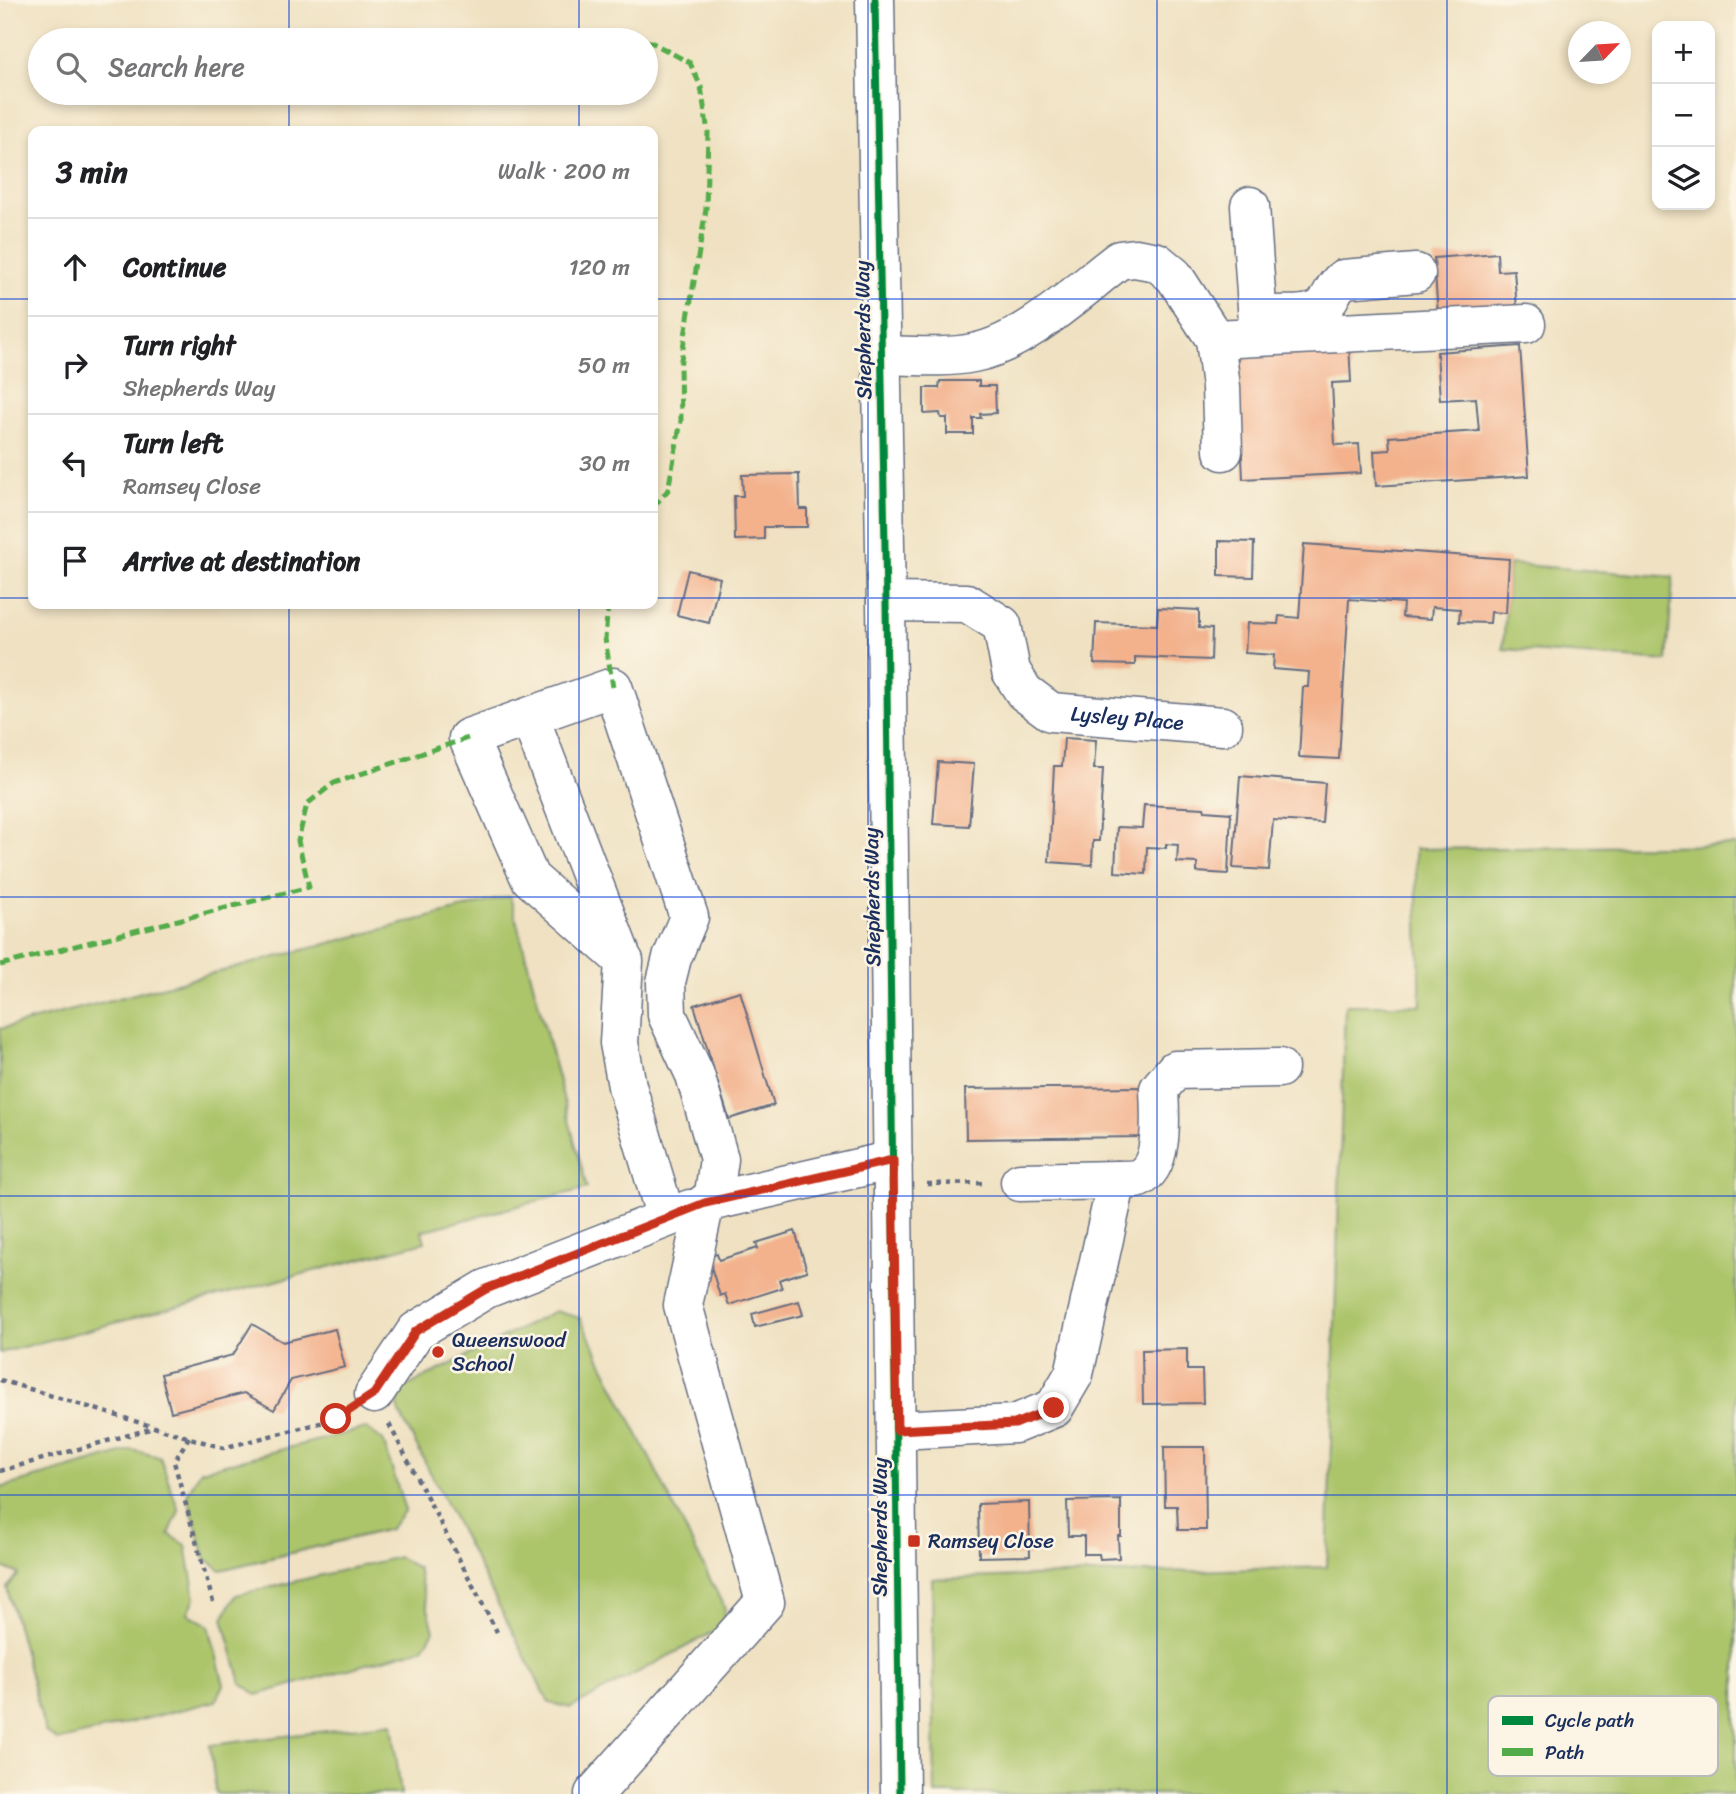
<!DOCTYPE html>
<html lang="en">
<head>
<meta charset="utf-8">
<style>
  body { margin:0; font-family:Sriracha,sans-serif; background:#f6f6f6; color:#202124 }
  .controls { position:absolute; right:21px; top:21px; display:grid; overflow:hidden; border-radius:14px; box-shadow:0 4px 10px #0003 }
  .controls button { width:63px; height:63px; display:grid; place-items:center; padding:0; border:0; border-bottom:2px solid #e0e0e0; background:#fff; color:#202124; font:35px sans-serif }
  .compass { position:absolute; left:1568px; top:21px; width:63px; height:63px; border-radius:50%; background:#fff; box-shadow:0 4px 10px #0003; rotate:65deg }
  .stop { position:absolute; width:21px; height:21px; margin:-16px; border:5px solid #c8321e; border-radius:50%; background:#fff }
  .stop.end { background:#c8321e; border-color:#fff; box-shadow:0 2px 7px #0008 }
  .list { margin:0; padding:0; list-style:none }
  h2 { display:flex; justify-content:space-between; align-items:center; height:91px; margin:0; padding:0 28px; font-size:30px }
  h2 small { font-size:23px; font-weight:400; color:#757577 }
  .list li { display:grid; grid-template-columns:46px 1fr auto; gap:21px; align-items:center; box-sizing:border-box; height:98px; padding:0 28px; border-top:2px solid #e0e0e0 }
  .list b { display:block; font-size:26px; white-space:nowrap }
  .list p { margin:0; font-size:23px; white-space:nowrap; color:#757577 }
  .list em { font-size:23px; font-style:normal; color:#757577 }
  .icon { flex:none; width:38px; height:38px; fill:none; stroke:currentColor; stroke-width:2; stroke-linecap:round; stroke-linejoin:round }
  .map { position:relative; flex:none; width:1736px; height:1794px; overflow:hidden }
  .search { position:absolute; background:#fff; box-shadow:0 4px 10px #0003; left:28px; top:28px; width:630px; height:77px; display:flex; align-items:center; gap:18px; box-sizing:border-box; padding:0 24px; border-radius:38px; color:#757577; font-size:26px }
  .panel { position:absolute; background:#fff; box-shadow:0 4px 10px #0003; left:28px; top:126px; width:630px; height:483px; border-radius:14px }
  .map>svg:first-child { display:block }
  .green { fill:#acc56b; stroke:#647a64; stroke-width:2 }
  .building { fill:#f3b18c }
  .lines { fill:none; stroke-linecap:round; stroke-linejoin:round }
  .minor-casing { stroke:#656d81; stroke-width:41 }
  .path { stroke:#656d81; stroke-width:4.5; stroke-dasharray:5 5; stroke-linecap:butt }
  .minor { stroke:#fff; stroke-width:38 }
  .quiet { stroke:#52ab49; stroke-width:5; stroke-dasharray:10 5; stroke-linecap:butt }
  .cycleway-casing { stroke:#fcf5e5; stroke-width:11 }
  .cycleway { stroke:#00873e; stroke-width:7 }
  .route { stroke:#c8321e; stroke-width:9 }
  .grid { fill:none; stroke:#1d4ed8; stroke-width:2; stroke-opacity:0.55 }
  .poi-dot { fill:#c8321e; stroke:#fcf5e5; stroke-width:2.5 }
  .labels { text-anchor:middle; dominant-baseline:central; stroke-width:5; stroke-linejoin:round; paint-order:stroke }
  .street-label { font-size:21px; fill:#1b2f5e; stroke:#fcf5e5 }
  .poi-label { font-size:21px; fill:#1b2f5e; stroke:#fcf5e5; text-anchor:start }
  .key { fill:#fcf5e5; stroke:#b8babc; stroke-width:2 }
  .key-label { font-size:19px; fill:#1b2f5e }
</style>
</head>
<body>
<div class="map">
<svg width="1736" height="1794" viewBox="0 0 1736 1794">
  <rect width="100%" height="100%" fill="#fcf5e5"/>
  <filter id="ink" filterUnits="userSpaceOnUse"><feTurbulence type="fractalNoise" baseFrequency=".0143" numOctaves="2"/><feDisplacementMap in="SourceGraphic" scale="14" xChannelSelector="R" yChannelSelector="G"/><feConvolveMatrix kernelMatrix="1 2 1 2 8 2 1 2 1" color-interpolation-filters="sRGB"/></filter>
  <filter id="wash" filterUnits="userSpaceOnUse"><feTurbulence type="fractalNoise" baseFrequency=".00686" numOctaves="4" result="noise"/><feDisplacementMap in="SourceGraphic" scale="28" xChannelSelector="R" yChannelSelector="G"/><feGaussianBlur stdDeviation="1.57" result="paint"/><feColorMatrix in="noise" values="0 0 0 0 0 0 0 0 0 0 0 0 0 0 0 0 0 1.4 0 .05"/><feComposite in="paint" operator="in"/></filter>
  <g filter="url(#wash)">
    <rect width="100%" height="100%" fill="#efe1c1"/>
    <!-- green -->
    <g class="green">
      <polygon points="1509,564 1673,577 1667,661 1503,649"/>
      <polygon points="1736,845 1736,1794 935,1794 932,1579 1327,1567 1345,1005 1421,1005 1415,849"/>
      <polygon points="510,896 587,1188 422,1231 425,1242 0,1353 0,1029"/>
      <polygon points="555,1311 580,1318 725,1609 721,1628 571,1708 549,1703 397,1408 402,1389"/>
      <polygon points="366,1428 383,1440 405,1510 390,1529 221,1570 205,1558 187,1494 201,1470"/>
      <polygon points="132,1450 160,1457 179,1511 169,1534 186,1545 195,1598 188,1613 209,1626 224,1685 216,1701 58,1741 45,1731 7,1588 19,1574 0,1566 0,1488"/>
      <polygon points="399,1557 417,1568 434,1631 423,1648 257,1695 241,1683 223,1618 236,1595"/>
      <polygon points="392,1723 401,1794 216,1794 210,1745"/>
    </g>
    <g id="blocks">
      <!-- building -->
      <g class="building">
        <polygon points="1497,253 1498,271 1514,270 1517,310 1438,316 1434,258"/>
        <polygon points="1349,344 1351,382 1332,383 1335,445 1359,444 1361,473 1243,479 1237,350"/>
        <polygon points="1520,346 1529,476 1376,486 1374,451 1390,450 1389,437 1479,431 1476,398 1440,400 1437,352"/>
        <polygon points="940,381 979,381 979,386 995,386 996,413 980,414 981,418 973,418 973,434 947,434 947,418 941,418 940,413 924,414 924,388 939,388"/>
        <polygon points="799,474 800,509 807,509 807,527 764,527 764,539 735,540 734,496 743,496 742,475"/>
        <polygon points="1219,541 1254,542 1253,577 1219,576"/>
        <polygon points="1304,544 1509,559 1506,613 1491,612 1490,623 1459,622 1460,609 1432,607 1431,619 1402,617 1403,603 1349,599 1339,759 1299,757 1303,687 1308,687 1309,672 1273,669 1274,655 1245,653 1247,623 1278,624 1279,616 1299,618"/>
        <polygon points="688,570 720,578 709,623 677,615"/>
        <polygon points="1158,608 1199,610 1199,628 1212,629 1211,660 1135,657 1135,665 1094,664 1096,623 1157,625"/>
        <polygon points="1064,738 1096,740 1094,769 1103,769 1099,841 1093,841 1092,865 1049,862 1054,766 1062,766"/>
        <polygon points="938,762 974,764 969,826 933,824"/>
        <polygon points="1240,776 1325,783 1322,823 1273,820 1269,870 1233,868"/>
        <polygon points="1144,805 1204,808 1205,811 1231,813 1228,874 1197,872 1197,863 1177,862 1178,845 1166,844 1166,848 1147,847 1146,874 1115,872 1117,827 1142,828"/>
        <polygon points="740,991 774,1105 729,1119 694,1005"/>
        <polygon points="1142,1087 1143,1137 966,1139 965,1089"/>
        <polygon points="795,1231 807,1271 779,1280 782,1288 729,1305 725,1294 720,1296 708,1257 717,1254 719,1260 758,1248 756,1243"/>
        <polygon points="799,1301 803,1315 755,1327 752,1314"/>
        <polygon points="252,1324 283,1342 335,1329 345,1367 291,1380 274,1410 244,1393 171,1412 161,1374 233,1355"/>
        <polygon points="1187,1349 1187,1370 1202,1370 1203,1403 1143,1404 1142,1350"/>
        <polygon points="1164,1447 1205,1447 1206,1530 1178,1530 1177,1506 1165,1506"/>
        <polygon points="1121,1500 1121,1536 1118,1536 1119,1558 1100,1559 1099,1554 1084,1554 1084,1536 1068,1536 1067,1501"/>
        <polygon points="1029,1502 1030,1556 979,1557 978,1504"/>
      </g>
    </g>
  </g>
  <g filter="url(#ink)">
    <use href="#blocks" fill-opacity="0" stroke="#656d81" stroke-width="2"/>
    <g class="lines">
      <defs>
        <g id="minor">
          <polyline points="875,0 886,602 900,1794"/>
          <polyline points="1250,206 1259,336"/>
          <path d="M1274,315C1290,314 1317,318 1327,302C1333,293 1334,286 1343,279L1416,273"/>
          <polyline points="1215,339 1526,324"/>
          <path d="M880,355C910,355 943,359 973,353C1025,343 1077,292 1119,260L1135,258L1157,262L1174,276L1215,339L1221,387L1223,451"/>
          <path id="s1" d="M886,602L967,603L1002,625L1011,671L1024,692L1051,712L1223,726"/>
          <polyline points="530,718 620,952"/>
          <path d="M1117,1180C1123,1180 1134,1180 1139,1178C1165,1166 1160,1113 1159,1089L1175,1070L1279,1068"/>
          <polyline points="666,1218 627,1086 619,1043 624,961 530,878 468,738 613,687 689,917 672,958 666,982 667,1015 695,1075 719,1159 713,1201"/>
          <polyline points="374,1394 416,1331 486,1289 690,1209"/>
          <polyline points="897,1430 1015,1424 1054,1408 1074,1374 1117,1180 1020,1182"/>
          <polyline points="594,1794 765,1602 683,1305 705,1203 893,1160"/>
        </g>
      </defs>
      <!-- minor casing -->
      <use href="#minor" class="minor-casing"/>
      <!-- path -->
      <g class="path">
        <polyline points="927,1184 985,1183"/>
        <polyline points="0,1380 223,1448 336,1419 344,1413"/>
        <polyline points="389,1424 497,1632"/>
        <polyline points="189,1437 174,1462 213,1602"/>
        <polyline points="0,1471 157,1427"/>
      </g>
      <!-- minor -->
      <use href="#minor" class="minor"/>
      <!-- quiet -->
      <g class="quiet">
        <polyline points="646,42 651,42 690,63 701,87 708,132 706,209 680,366 681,421 668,490 653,507"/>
        <polyline points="608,604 605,639 613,687"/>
        <polyline points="0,965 309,887 298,841 307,804 334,783 468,738"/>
      </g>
      <defs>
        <polyline id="cycleway" points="875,0 886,602 900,1794"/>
      </defs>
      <!-- cycleway casing -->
      <use href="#cycleway" class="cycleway-casing"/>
      <!-- cycleway -->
      <use href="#cycleway" class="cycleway"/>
    </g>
  </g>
  <g class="lines" filter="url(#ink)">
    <!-- route -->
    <polyline class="route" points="336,1419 374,1394 416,1331 486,1289 705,1203 893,1160 897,1430 1015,1424 1054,1408"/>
  </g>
  <!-- grid -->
  <path class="grid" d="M289,0V40M579,0V40M868,0V1794M1157,0V1794M1447,0V1794M289,93V131M579,93V131M0,299H33M653,299H1736M0,598H33M653,598H1736M289,604V1794M579,604V1794M0,897H1736M0,1196H1736M0,1495H1736"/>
  <!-- markers -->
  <g class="poi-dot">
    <circle cx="438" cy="1352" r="7"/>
    <rect x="907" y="1534" width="14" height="14" rx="3.5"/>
  </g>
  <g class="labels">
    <!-- street labels -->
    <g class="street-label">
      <text transform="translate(863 330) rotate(-91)">Shepherds Way</text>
      <text stroke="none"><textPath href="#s1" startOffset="304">Lysley Place</textPath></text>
      <text transform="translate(872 897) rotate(-91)">Shepherds Way</text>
      <text transform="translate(880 1527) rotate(-90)">Shepherds Way</text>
    </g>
    <!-- poi labels -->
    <g class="poi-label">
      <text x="452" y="1340">Queenswood<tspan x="452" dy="24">School</tspan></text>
      <text x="928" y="1541">Ramsey Close</text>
    </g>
  </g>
  <!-- legend -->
  <rect x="1488" y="1696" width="230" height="80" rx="10" class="key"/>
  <rect x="1502" y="1716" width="31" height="9" fill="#00873e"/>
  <rect x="1502" y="1748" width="31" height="8" fill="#52ab49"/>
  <g class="key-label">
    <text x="1545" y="1727">Cycle path</text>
    <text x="1545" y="1759">Path</text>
  </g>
</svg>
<div class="controls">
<button>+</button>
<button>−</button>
<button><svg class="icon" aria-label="layers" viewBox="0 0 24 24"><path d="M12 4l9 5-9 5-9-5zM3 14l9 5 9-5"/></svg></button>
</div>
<svg class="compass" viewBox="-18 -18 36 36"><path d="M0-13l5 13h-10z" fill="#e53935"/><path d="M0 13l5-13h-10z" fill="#757577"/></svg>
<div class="stop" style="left:336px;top:1419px"></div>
<div class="stop end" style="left:1054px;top:1408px"></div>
<div class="search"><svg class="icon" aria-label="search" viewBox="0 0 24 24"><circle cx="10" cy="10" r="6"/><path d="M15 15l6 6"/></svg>Search here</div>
<section class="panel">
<h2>3 min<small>Walk · 200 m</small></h2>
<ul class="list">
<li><svg class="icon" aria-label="ahead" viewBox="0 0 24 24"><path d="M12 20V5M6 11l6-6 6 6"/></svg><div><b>Continue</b></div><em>120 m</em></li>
<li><svg class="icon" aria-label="right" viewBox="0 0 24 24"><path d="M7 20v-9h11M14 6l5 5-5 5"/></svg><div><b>Turn right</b><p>Shepherds Way</p></div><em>50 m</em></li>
<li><svg class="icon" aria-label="left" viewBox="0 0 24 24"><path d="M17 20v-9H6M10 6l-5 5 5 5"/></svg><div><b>Turn left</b><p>Ramsey Close</p></div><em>30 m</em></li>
<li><svg class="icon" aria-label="arrive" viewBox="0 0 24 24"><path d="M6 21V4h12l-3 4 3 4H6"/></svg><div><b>Arrive at destination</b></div></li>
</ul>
</section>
</div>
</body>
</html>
